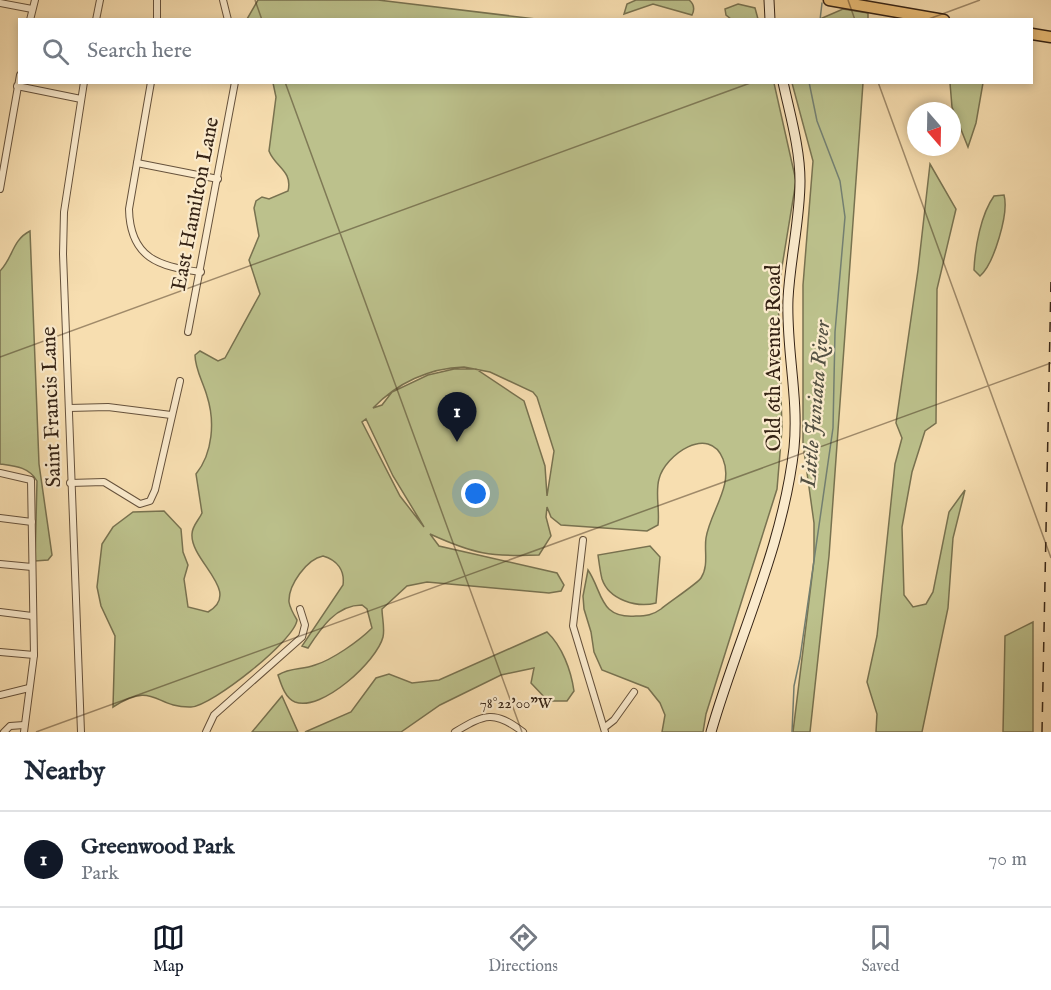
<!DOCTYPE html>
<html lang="en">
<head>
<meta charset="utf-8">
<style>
  body { margin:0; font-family:"IM FELL English",serif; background:#f2f2f3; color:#1f2937 }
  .compass { position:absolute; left:907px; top:102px; width:54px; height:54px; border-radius:50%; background:#fff; box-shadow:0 3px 9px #0003; rotate:160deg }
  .you { position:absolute; left:476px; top:494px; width:21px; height:21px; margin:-15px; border:4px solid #fff; border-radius:50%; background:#1a73e8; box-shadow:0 0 0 9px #1a73e833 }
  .badge { display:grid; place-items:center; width:39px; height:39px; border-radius:50%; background:#111827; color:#fff; font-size:20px; font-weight:700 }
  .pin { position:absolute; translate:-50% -50px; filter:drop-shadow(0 2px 3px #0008) }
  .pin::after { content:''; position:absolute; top:32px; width:21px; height:18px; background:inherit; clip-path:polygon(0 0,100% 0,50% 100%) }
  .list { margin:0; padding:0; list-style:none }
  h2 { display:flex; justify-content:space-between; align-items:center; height:78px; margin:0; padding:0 24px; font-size:26px }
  h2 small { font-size:20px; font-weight:400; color:#747a83 }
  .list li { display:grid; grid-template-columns:39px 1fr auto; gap:18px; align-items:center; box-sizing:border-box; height:96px; padding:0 24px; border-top:2px solid #e0e1e3 }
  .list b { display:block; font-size:22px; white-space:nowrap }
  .list p { margin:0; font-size:20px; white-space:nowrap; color:#747a83 }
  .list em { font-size:20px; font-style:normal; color:#747a83 }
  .icon { flex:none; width:33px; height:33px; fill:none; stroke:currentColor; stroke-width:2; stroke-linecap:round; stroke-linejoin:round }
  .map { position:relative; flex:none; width:1051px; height:732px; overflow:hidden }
  .search { position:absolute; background:#fff; box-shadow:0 3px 9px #0003; left:18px; right:18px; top:18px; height:66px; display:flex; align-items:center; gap:15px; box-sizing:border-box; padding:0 21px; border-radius:0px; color:#747a83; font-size:22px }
  .sheet { height:174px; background:#fff }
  nav { display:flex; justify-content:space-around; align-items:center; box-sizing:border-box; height:84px; border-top:2px solid #e0e1e3; background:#fff; font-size:16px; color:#747a83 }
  nav a { display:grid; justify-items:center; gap:3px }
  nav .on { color:#111827 }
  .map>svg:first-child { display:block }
  .green { fill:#bcc18c; stroke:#787250; stroke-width:1.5; fill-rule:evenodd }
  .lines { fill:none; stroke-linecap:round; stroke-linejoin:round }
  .stream { stroke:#737f71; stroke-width:1.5 }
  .street-casing { stroke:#66523c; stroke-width:8 }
  .secondary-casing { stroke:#352315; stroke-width:11 }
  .primary-casing { stroke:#352315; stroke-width:13 }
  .street { stroke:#faeacc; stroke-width:6 }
  .secondary { stroke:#faeacc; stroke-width:9 }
  .primary { stroke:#ecbf78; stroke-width:10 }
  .rail { stroke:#352315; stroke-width:1.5; stroke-dasharray:10 10; stroke-linecap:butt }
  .ticks { fill:none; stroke:#352315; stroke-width:1.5; stroke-opacity:0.45 }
  .labels { text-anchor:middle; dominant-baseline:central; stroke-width:4.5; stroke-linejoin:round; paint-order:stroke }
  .street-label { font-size:21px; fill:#352315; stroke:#faeacc }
  .water-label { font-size:22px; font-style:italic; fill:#545143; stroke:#faeacc }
  .ticks-label { font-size:15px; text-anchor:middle; fill:#352315; stroke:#faeacc; stroke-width:4.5; stroke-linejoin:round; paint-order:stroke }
</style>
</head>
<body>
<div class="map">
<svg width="1051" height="732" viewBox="0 0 1051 732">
  <rect width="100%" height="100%" fill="#f7deb0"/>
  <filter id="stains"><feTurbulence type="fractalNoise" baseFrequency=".00333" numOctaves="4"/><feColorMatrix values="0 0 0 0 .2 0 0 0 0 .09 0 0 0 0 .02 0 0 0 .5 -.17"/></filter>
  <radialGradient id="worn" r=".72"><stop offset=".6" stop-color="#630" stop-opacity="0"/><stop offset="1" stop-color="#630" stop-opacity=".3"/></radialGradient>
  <!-- green -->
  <g class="green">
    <polygon points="258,0 378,0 536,19 247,19"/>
    <path d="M636,0H689C694,4 695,9 692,15L653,4L624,14L627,4Z"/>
    <polygon points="738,4 755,8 758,19 731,19 726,15 725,9"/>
    <polygon points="843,9 868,13 868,19 820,19"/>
    <path d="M273,83H774L796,181L778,291L782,429L777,489L706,714L703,732H662L665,715L660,703L648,688L602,670L594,652L591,632L584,609L583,596L588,570C603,592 599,619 636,616C646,616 653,615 661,609C668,603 698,583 701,578C709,566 704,550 706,538C710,512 734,485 723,459C709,424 665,455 659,479C655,493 660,510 658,525L647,531L561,525L551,517L547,507L546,517L551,536L539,555C490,557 474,554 430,534L439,546L557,573L564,585L561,591L549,593L427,582L407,586L382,609C382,617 385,629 383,637C377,661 322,712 295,702C285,698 281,684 278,675C291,667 302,670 315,665C332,660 359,641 372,628L367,609L362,605C336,605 321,628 308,648L302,646L343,585C345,570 337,560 323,556C307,559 288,585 289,602C290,608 294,615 297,620C295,640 212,706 191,707C154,708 155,680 113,707L115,636L101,606L97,587L102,544L113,527L133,512L164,511L181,529L183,552L188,565L184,579L188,607L208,612C243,592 190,561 192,534C192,526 199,520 202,513L196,474C213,453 215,421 207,396C203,382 195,369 195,355L200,351L218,361L225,358L260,294L249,260L259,236L254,208L256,201L262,197L269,199L288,191C293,171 275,167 269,151L276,97ZM464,367L490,372L533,392L537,397L554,451L547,496L545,466L524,401L476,369H454L428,375L392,392L382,405L373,408C397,383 429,368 464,367ZM366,419L393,476L424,527L400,496L362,422Z"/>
    <polygon points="792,83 863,83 829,556 810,732 793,732 814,560 814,523 803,444 803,285 813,161"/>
    <polygon points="950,83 983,83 976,123 968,147 952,107"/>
    <polygon points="930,164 956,209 937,289 936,423 925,431 912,472 902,527 904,595 913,607 926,604 933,592 949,512 965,490 953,538 948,608 922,732 876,732 877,714 867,682 877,636 895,464 902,438 896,423 918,270"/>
    <path d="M1004,195C1009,213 994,264 980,276L974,270C975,247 981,214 994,196Z"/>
    <path d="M30,231L39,464L52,555L48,560L35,561L37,481C29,467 15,466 0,464V271C13,258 12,240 30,231Z"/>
    <path d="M650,546L660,557L656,603C637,608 609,600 602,579C600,571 599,562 598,555Z"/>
    <polygon points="1033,622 1033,732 1003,732 1005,636"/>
    <path d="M547,632C562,646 571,670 574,691L567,701H548L531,683L534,668L501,675L440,705L401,732H305L351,712L376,678L389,674L412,683L439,680Z"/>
    <polygon points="282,696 298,732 252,732"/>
  </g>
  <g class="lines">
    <!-- stream -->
    <g class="stream">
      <polyline points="820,20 822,3"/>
      <polyline points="792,732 794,686 800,658 833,428 835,332 845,217 840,181 817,121 809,82"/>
    </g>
    <defs>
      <g id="street">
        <polyline points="223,0 228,20"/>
        <polyline points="0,3 32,9"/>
        <polyline points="30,20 35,0"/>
        <polyline points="96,20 100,0"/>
        <polyline points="157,20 157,0"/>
        <path d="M151,82L129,209C130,258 159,267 201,272"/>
        <polyline points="17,86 81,99"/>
        <polyline points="137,163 218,179"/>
        <polyline points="0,189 20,75"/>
        <polyline points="188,332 235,82"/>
        <polyline points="69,408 108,407 171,415"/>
        <polyline points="0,473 31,480 34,655 24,732"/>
        <polyline points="70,483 104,482 140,504 150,501 155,490 180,381"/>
        <polyline points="0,518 32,522"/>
        <polyline points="583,540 573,626 605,732"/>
        <polyline points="0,564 32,567"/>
        <polyline points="0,612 32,616"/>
        <polyline points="0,652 34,655"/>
        <polyline points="0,695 29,688"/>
        <polyline points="605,727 614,720 634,692"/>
        <polyline points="4,732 10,726 24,725"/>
        <polyline points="81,732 63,254 64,212 84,82"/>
        <polyline points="206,732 214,715 302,637 305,625 300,609"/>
        <path d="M455,732C485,714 494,710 523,732"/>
      </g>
      <g id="secondary">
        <polyline points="769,0 770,20"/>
        <path d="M711,732C738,638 783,547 794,448C799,398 786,349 788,299C790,259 800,220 800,181C800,148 790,115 783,82"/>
      </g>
      <g id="primary">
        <polyline points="829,0 944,20"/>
        <polyline points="1032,34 1051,37"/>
      </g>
    </defs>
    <!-- street casing -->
    <use href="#street" class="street-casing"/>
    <!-- secondary casing -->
    <use href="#secondary" class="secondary-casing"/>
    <!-- primary casing -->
    <use href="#primary" class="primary-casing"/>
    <!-- street -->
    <use href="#street" class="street"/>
    <!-- secondary -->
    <use href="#secondary" class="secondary"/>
    <!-- primary -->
    <use href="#primary" class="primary"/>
    <!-- rail -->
    <polyline class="rail" points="1042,732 1051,279"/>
  </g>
  <!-- ticks -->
  <path class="ticks" d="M255,0L262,20M848,0L855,20M926,20L980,0M285,82L522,732M878,82L1051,558M0,357L753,82M36,732L1051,363"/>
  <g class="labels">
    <!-- street labels -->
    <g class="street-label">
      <text transform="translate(196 204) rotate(-79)">East Hamilton Lane</text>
      <text transform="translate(774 358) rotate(-90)">Old 6th Avenue Road</text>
      <text transform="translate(52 407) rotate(-92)">Saint Francis Lane</text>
    </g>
    <!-- water labels -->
    <g class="water-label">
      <text transform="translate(816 404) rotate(-85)">Little Juniata River</text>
    </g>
  </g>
  <g class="ticks-label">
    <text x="516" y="708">78°22'00"W</text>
  </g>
  <rect width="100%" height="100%" filter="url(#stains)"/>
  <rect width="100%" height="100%" fill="url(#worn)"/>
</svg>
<svg class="compass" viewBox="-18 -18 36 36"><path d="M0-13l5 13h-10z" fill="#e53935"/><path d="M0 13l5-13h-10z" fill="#747a83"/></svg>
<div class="you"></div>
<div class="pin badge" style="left:457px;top:442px">1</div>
<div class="search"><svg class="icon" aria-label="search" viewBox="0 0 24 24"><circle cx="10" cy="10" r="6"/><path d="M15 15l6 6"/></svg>Search here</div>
</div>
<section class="sheet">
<h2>Nearby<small></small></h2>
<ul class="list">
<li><span class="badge">1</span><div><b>Greenwood Park</b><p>Park</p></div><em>70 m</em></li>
</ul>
</section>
<nav>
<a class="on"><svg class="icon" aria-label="map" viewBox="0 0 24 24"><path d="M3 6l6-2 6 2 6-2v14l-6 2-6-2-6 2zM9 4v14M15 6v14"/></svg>Map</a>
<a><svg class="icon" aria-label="directions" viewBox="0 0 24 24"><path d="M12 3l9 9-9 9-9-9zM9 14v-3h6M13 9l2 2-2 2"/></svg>Directions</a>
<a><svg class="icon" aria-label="saved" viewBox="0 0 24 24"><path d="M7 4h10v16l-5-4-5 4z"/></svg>Saved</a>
</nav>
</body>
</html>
